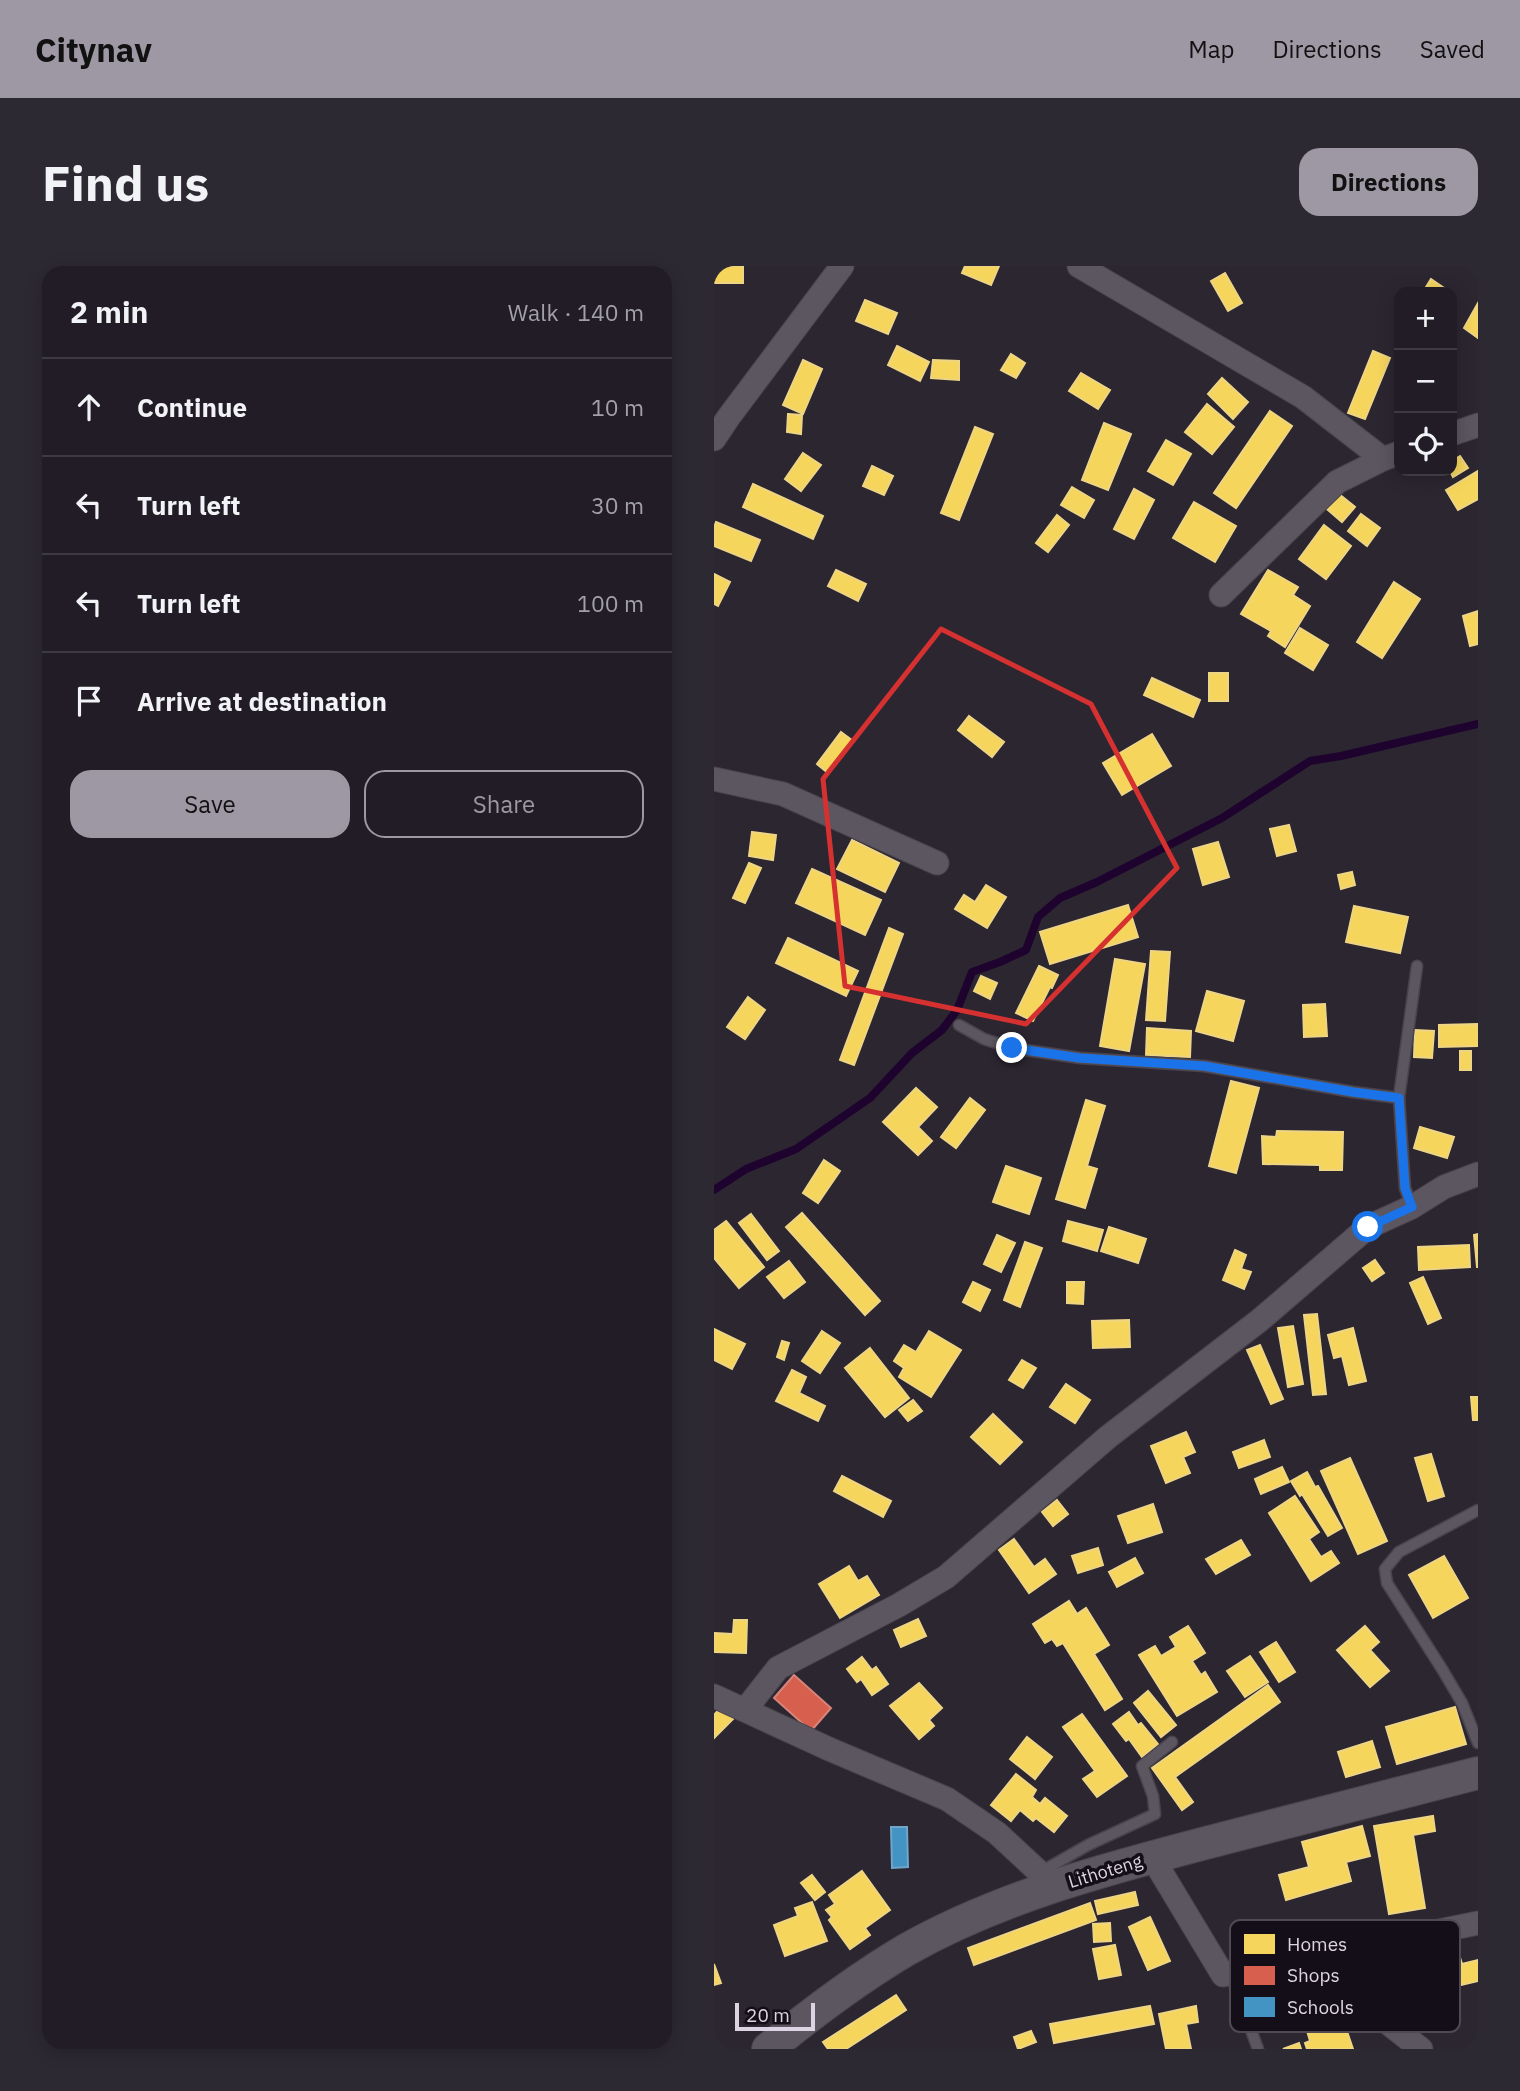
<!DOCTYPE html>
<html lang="en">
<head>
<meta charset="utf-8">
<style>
  body { margin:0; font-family:"IBM Plex Sans",sans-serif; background:#2d2932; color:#f1f3f6 }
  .controls { position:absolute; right:21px; top:21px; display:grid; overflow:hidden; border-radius:14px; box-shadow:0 4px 18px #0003 }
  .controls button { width:63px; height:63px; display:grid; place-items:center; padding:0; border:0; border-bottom:2px solid #3e3a42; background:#211c25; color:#f1f3f6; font:35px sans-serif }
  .scale { position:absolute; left:21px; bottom:18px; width:80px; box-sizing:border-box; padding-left:7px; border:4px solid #dcd4e2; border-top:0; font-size:19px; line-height:24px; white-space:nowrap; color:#dcd4e2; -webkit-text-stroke:5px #130e17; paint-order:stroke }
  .stop { position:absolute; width:21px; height:21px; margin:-16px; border:5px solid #1a73e8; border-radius:50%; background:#fff }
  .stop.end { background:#1a73e8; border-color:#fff; box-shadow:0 2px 7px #0008 }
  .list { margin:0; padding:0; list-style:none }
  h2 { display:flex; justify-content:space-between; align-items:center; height:91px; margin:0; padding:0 28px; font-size:30px }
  h2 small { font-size:23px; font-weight:400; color:#a2a1a7 }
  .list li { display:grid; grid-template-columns:46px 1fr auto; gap:21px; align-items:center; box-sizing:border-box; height:98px; padding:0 28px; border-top:2px solid #3e3a42 }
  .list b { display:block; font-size:26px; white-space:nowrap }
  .list em { font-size:23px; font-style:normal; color:#a2a1a7 }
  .actions { display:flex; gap:14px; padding:21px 28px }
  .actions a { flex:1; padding:16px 0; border:2px solid #9e97a4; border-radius:21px; text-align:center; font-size:24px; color:#9e97a4 }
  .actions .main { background:#9e97a4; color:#111 }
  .icon { flex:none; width:38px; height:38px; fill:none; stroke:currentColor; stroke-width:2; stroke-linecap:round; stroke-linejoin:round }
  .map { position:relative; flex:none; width:764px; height:1783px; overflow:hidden; border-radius:21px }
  header { display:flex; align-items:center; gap:42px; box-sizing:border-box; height:98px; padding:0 35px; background:#9e97a4; color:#111 }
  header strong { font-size:33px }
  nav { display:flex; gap:38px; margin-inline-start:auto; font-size:24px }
  .intro { display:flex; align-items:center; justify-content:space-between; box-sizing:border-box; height:168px; padding:0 42px }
  h1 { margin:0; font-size:49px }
  .button { padding:18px 32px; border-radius:21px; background:#9e97a4; color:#111; font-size:24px; font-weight:700 }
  main { display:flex; gap:42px; padding:0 42px }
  aside { flex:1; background:#211c25; border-radius:21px; box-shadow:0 4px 18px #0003 }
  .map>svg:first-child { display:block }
  .homes { fill:#f6d55c; stroke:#eed584; stroke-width:2 }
  .shops { fill:#d6604d; stroke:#d8837a; stroke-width:2 }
  .schools { fill:#4393c3; stroke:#71a6cc; stroke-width:2 }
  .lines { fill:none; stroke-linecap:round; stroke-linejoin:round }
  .stream { stroke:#1e032e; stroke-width:8 }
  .service-casing { stroke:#49434d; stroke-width:13 }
  .minor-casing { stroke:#49434d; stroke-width:25 }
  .secondary-casing { stroke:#49434d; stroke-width:34 }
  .service { stroke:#5b565f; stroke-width:10 }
  .minor { stroke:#5b565f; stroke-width:23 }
  .secondary { stroke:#5b565f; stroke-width:32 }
  .route { stroke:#1a73e8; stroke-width:9 }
  .marked { fill:none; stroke:#d63131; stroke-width:5; stroke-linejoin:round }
  .labels { text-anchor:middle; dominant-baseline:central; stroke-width:7; stroke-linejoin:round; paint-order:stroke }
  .street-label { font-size:18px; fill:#dcd4e2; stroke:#130e17 }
  .key { fill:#130e17; stroke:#4f4954; stroke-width:2 }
  .key-label { font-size:19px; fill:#dcd4e2 }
</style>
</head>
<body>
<header>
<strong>Citynav</strong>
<nav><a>Map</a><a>Directions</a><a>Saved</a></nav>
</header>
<div class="intro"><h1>Find us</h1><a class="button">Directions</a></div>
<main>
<aside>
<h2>2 min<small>Walk · 140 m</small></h2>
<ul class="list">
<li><svg class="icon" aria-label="ahead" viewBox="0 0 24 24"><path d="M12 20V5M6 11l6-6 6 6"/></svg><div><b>Continue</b></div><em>10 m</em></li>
<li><svg class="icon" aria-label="left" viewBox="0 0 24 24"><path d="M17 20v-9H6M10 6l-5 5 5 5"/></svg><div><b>Turn left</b></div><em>30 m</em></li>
<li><svg class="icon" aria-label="left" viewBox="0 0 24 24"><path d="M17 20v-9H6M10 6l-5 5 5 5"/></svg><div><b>Turn left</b></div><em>100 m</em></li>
<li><svg class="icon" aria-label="arrive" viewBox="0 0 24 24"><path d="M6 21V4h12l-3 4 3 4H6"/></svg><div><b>Arrive at destination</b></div></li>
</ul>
<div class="actions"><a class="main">Save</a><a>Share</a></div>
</aside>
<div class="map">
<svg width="764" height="1783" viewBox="0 0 764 1783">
  <rect width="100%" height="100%" fill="#2c2631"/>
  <!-- homes -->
  <g class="homes">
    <rect x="0" y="0" width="29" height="17"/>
    <polygon points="251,0 285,0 277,19 248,7"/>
    <polygon points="511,7 528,37 514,45 497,15"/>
    <polygon points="717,13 736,26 709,26"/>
    <polygon points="151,34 183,47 174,68 142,55"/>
    <polygon points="764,37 764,72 750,62"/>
    <polygon points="183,80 215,96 206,115 174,99"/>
    <polygon points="659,85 676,92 651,153 634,147"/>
    <polygon points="297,88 311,97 302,112 287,104"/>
    <polygon points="89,94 108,103 89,148 69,139"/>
    <polygon points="219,94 245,95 245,114 217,112"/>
    <polygon points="367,107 396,124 384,143 355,125"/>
    <polygon points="508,112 534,136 519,153 494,128"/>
    <polygon points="493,138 520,161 498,188 471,166"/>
    <polygon points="556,145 578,160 522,242 500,227"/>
    <polygon points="74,148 88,149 87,168 73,166"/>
    <polygon points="390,157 417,168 394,224 368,214"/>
    <polygon points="261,161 279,168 245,254 227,247"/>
    <polygon points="452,174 477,188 459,219 434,205"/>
    <polygon points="89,187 107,199 87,225 71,213"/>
    <polygon points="746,190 754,202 739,211 736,205 738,205 738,195"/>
    <polygon points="158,200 179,210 170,229 149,220"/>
    <polygon points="764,205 764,233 744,244 732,224"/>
    <polygon points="39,218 109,250 99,273 29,241"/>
    <polygon points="358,221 380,234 370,252 347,239"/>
    <polygon points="420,223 440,234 420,273 400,263"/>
    <polygon points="625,228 641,241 628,256 613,243"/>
    <polygon points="480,236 522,260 501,296 459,272"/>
    <polygon points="647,248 666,262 653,280 634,265"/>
    <polygon points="343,249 355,259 334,286 322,277"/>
    <polygon points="2,256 46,274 37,295 0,280 0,262"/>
    <polygon points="610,259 637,280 612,313 585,293"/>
    <polygon points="122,304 152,318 144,335 114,320"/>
    <polygon points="554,304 584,321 579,329 596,340 571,381 554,370 557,365 527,348"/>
    <polygon points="0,308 16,316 4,340 0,338"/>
    <polygon points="680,316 706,333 668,392 643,376"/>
    <polygon points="764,345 764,378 756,380 749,350"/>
    <polygon points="586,362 614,379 599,404 571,387"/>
    <rect x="495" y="407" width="19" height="28"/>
    <polygon points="438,412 486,434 479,451 430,429"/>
    <polygon points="255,450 290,476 278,491 244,464"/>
    <polygon points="127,466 139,475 114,507 103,498"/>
    <polygon points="438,468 457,500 408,529 389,497"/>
    <polygon points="575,559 582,585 563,590 556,563"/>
    <polygon points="38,566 62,569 59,594 35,590"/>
    <polygon points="138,574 185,597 171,626 123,603"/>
    <polygon points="504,576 515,611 489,619 479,583"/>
    <polygon points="35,597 47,602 31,637 19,632"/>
    <polygon points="98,603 167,634 151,669 82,637"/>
    <polygon points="638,606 641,619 627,623 624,609"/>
    <polygon points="272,619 292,631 273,662 241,643 250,629 261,636"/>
    <polygon points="414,639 424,671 336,698 326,666"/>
    <polygon points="640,640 694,651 686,687 632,676"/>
    <polygon points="175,662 189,668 140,799 126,794"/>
    <polygon points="74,672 144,705 132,730 62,697"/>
    <polygon points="437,685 456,686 451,755 432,754"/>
    <polygon points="401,693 431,698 415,785 386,780"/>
    <polygon points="325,700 344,709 338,722 336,721 319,755 302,747"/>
    <polygon points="267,710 283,717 276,733 260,725"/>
    <polygon points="493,725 530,735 519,775 482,765"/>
    <polygon points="34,731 51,744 31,773 13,761"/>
    <polygon points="611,738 613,770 590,771 589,739"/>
    <polygon points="764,758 764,780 725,781 725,759"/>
    <polygon points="433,762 477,765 476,791 432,789"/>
    <polygon points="701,764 720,765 718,792 700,791"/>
    <rect x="746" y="785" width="11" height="19"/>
    <polygon points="517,815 545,822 522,907 495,900"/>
    <polygon points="202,822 223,841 204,861 218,875 204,889 169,856"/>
    <polygon points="256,832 271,844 242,882 227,871"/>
    <polygon points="372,834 391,840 373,900 383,903 371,942 342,933"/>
    <polygon points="706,861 740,871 733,892 700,882"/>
    <polygon points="563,865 629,866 628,904 606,904 606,899 549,898 548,870 562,871"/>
    <polygon points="110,894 126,905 104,937 89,927"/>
    <polygon points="292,900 327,912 315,948 279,936"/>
    <polygon points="88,947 166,1035 151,1049 72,961"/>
    <polygon points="37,948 65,985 53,994 25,957"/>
    <polygon points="12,955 50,1001 25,1022 0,992 0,964"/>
    <polygon points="354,955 389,964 383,985 349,975"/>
    <polygon points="395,961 432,973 424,997 387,985"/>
    <polygon points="764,968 764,1001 763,1001 760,969"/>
    <polygon points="283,969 301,977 287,1006 270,998"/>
    <polygon points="311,976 328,982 306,1041 290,1034"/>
    <polygon points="755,979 756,1001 705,1004 704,981"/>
    <polygon points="521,984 532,989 527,1003 537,1006 530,1023 509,1014"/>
    <polygon points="661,994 670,1007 658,1015 649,1002"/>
    <polygon points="75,995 91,1016 70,1032 53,1011"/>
    <polygon points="709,1011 727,1052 714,1058 696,1017"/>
    <polygon points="259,1016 276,1024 266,1045 249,1036"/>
    <polygon points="353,1016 370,1016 369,1038 353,1037"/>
    <polygon points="603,1048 612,1128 599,1129 590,1049"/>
    <polygon points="415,1054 416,1081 379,1082 378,1055"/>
    <polygon points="579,1060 589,1118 574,1121 564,1062"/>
    <polygon points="639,1062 652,1115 635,1119 628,1090 620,1092 614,1069"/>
    <polygon points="0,1063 31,1078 18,1103 0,1094"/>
    <polygon points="108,1065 126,1077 106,1107 88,1095"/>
    <polygon points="215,1065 247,1084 217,1131 185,1111 190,1102 180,1095 190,1079 202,1086"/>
    <polygon points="68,1075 75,1077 70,1094 63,1091"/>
    <polygon points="546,1079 569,1133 557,1138 533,1084"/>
    <polygon points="156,1082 195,1132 171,1151 131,1102"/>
    <polygon points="308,1094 322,1102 309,1122 295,1114"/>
    <polygon points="78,1104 92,1111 85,1127 111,1140 104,1155 62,1135"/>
    <polygon points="352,1118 376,1134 361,1157 336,1141"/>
    <polygon points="757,1131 764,1131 764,1154 759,1154"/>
    <polygon points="199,1134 208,1145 194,1155 185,1144"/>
    <polygon points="279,1148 308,1176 286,1198 257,1171"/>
    <polygon points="472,1166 481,1186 469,1191 476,1207 452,1217 437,1180"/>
    <polygon points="550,1174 556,1191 525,1202 519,1186"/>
    <polygon points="717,1188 730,1230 714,1235 701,1192"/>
    <polygon points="636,1192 673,1275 644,1288 607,1205"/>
    <polygon points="568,1201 575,1216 547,1228 541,1213"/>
    <polygon points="593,1206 601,1221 604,1220 628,1262 614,1270 588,1228 586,1230 577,1215"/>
    <polygon points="128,1210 177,1235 169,1251 120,1225"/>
    <polygon points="581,1230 605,1266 595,1273 607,1291 617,1285 625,1297 597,1315 555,1247"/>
    <polygon points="343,1234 354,1248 339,1260 328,1246"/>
    <polygon points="439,1238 448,1266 414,1277 404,1250"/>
    <polygon points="300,1273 320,1301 331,1293 342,1308 315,1327 285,1284"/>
    <polygon points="527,1274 536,1289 502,1308 492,1293"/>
    <polygon points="384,1282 389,1299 364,1307 358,1290"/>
    <polygon points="730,1290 754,1332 719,1352 695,1309"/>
    <polygon points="421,1292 429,1307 403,1321 395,1306"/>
    <polygon points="135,1300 144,1315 153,1310 165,1329 126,1352 105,1318"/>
    <polygon points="355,1335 363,1348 372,1342 395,1379 380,1388 408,1433 391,1444 349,1377 343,1380 338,1373 331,1377 319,1358"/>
    <polygon points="204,1353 212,1370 187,1381 180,1364"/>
    <polygon points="20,1354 33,1354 32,1387 0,1386 0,1367 19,1368"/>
    <polygon points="474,1360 491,1387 478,1395 487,1409 491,1406 503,1426 463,1450 425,1389 441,1380 447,1390 462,1381 456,1371"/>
    <polygon points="651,1360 665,1376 656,1384 675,1405 656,1421 623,1384"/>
    <polygon points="562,1376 581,1406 565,1416 546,1386"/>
    <polygon points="536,1390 554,1416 531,1431 513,1405"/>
    <polygon points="148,1391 158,1404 162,1401 174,1418 158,1429 147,1413 143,1416 133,1403"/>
    <polygon points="205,1417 228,1442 215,1454 220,1460 205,1473 176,1440"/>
    <polygon points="554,1419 566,1436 461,1511 479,1536 468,1544 438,1502"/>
    <polygon points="434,1425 462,1459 447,1471 420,1437"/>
    <polygon points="7,1441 19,1453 0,1472 0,1449"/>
    <polygon points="741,1441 752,1478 683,1498 672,1461"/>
    <polygon points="415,1446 424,1459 427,1457 444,1478 428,1491 415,1473 412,1475 399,1458"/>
    <polygon points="368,1448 413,1510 383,1531 369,1513 381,1505 349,1461"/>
    <polygon points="313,1471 338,1491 321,1513 296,1493"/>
    <polygon points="658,1475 666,1501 632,1511 624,1486"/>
    <polygon points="302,1508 322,1524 318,1531 326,1538 331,1532 353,1550 340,1566 322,1552 319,1555 306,1544 297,1555 277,1539"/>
    <polygon points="719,1550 721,1565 699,1569 711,1642 675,1648 660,1560"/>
    <polygon points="648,1560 656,1590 632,1596 637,1615 572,1634 565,1609 595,1601 588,1576"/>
    <polygon points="148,1605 176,1644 151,1662 156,1669 136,1683 115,1654 118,1651 112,1644 121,1638 115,1629"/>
    <polygon points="98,1609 111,1626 101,1634 87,1617"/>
    <polygon points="421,1626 424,1639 384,1648 381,1635"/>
    <polygon points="98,1636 113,1675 71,1690 60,1659 84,1650 81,1642"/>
    <polygon points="376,1637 382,1654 260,1699 254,1682"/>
    <polygon points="436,1651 456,1695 434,1704 415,1661"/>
    <polygon points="396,1657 397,1675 380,1676 379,1658"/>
    <polygon points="401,1679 407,1709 385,1713 379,1683"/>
    <polygon points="744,1685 748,1698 764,1694 764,1715 730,1723 722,1690"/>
    <polygon points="0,1698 7,1717 0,1719"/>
    <polygon points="182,1729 192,1744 132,1783 114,1783 109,1776"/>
    <polygon points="436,1740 440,1758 340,1777 336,1758"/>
    <polygon points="482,1740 484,1756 472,1758 477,1783 452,1783 445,1748"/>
    <polygon points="626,1745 639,1783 593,1783 591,1777 596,1775 591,1758"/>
    <polygon points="317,1765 322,1776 304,1783 300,1771"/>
    <polygon points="585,1777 587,1783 569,1783"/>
  </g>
  <!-- shops -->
  <polygon class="shops" points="80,1409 117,1442 97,1465 60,1432"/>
  <!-- schools -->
  <polygon class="schools" points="177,1561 193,1561 194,1601 178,1602"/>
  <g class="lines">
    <!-- stream -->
    <polyline class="stream" points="0,924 32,903 82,883 156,832 198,787 228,764 243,744 258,706 286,696 312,684 324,651 346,632 383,616 508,552 596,495 627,490 764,458"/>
    <defs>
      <g id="service">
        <polyline points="245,759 270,773 298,782 366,792 490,800 639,826 685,832 691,922 698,941"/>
        <polyline points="685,832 703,700"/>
        <polyline points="764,1244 685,1286 671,1303 673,1317 728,1403 748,1437 764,1477"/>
        <polyline points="325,1607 374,1579 441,1548 439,1530 428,1500 458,1476"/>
        <polyline points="516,1707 544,1783"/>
      </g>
      <g id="minor">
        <polyline points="365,0 589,131 669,193"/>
        <polyline points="738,168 764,159"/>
        <polyline points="0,173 14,152 128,0"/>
        <polyline points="507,329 623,216 669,193 685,187"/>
        <polyline points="0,513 69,528 223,597"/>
        <polyline points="0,1430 115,1483 233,1533 283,1567 340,1620"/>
        <polyline points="31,1444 64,1402 185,1339 232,1311 394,1171 546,1054 654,961 698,941 730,921 764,908"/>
        <polyline points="438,1591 509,1709 764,1657"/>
        <polyline points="585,1695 674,1757 707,1783"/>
      </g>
      <path id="secondary" d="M54,1783C98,1747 143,1713 192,1684C289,1629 400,1601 507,1573C592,1551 678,1529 764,1507"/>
    </defs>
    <!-- service casing -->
    <use href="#service" class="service-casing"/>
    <!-- minor casing -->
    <use href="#minor" class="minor-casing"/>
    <!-- secondary casing -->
    <use href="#secondary" class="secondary-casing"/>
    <!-- service -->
    <use href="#service" class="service"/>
    <!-- minor -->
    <use href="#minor" class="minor"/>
    <!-- secondary -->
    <use href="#secondary" class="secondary"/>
  </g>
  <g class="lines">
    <!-- route -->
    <polyline class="route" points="298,782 366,792 490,800 639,826 685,832 691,922 698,941 654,961"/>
  </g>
  <!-- marked area -->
  <path class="marked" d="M227,363L377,438L463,602L312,758L131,720L109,513Z"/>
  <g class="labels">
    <!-- street labels -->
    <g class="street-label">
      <text transform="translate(391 1605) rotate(-17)">Lithoteng</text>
    </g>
  </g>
  <!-- legend -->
  <rect x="516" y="1654" width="230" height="112" rx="10" class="key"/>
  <rect x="530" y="1668" width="31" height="20" fill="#f6d55c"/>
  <rect x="530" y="1700" width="31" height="19" fill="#d6604d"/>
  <rect x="530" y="1731" width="31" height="20" fill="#4393c3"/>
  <g class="key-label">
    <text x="573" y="1685">Homes</text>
    <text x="573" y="1716">Shops</text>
    <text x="573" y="1748">Schools</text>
  </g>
</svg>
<div class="controls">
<button>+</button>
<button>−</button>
<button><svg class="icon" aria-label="locate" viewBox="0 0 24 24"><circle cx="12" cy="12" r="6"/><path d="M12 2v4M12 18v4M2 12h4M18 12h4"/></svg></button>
</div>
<div class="scale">20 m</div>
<div class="stop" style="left:654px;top:961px"></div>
<div class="stop end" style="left:298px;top:782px"></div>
</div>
</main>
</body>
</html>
